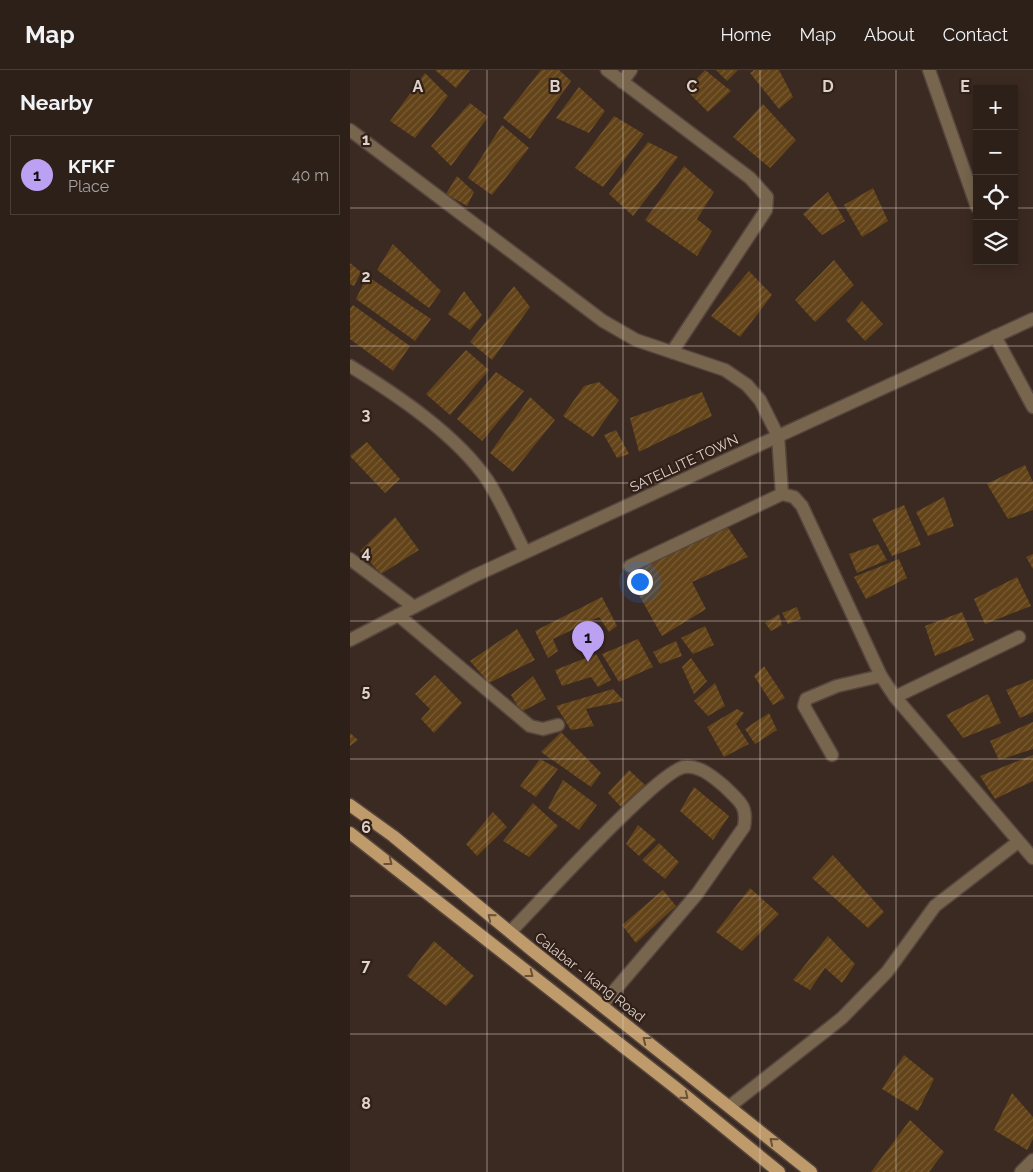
<!DOCTYPE html>
<html lang="en">
<head>
<meta charset="utf-8">
<style>
  body { margin:0; font-family:Raleway,sans-serif; background:#342822; color:#f1f3f6 }
  .controls { position:absolute; right:15px; top:15px; display:grid; overflow:hidden; border-radius:0px; box-shadow:0 2px 12px #0003 }
  .controls button { width:45px; height:45px; display:grid; place-items:center; padding:0; border:0; border-bottom:1px solid #483e38; background:#2c2019; color:#f1f3f6; font:25px sans-serif }
  .you { position:absolute; left:289px; top:511px; width:18px; height:18px; margin:-12px; border:4px solid #fff; border-radius:50%; background:#1a73e8; box-shadow:0 0 0 8px #1a73e833 }
  .badge { display:grid; place-items:center; width:32px; height:32px; border-radius:50%; background:#bca0f2; color:#111; font-size:16px; font-weight:700 }
  .pin { position:absolute; translate:-50% -41px; filter:drop-shadow(0 1px 2px #0008) }
  .pin::after { content:''; position:absolute; top:26px; width:18px; height:15px; background:inherit; clip-path:polygon(0 0,100% 0,50% 100%) }
  .list { margin:0; padding:0; list-style:none }
  h2 { display:flex; justify-content:space-between; align-items:center; height:65px; margin:0; padding:0 20px; font-size:21px }
  h2 small { font-size:16px; font-weight:400; color:#a6a3a2 }
  .list li { display:grid; grid-template-columns:32px 1fr auto; gap:15px; align-items:center; box-sizing:border-box; height:80px; margin:0 10px 10px; padding:0 10px; border:1px solid #483e38; border-radius:0px }
  .list b { display:block; font-size:19px; white-space:nowrap }
  .list p { margin:0; font-size:16px; white-space:nowrap; color:#a6a3a2 }
  .list em { font-size:16px; font-style:normal; color:#a6a3a2 }
  .icon { flex:none; width:28px; height:28px; fill:none; stroke:currentColor; stroke-width:2; stroke-linecap:round; stroke-linejoin:round }
  .map { position:relative; flex:none; width:683px; height:1102px; overflow:hidden }
  header { display:flex; align-items:center; gap:30px; box-sizing:border-box; height:70px; padding:0 25px; background:#2c2019; border-bottom:1px solid #483e38 }
  header strong { font-size:24px }
  nav { display:flex; gap:28px; margin-inline-start:auto; font-size:18px }
  main { display:flex }
  aside { flex:1; background:#2c2019 }
  .map>svg:first-child { display:block }
  .building { fill:url(#building-hatch) }
  .lines { fill:none; stroke-linecap:round; stroke-linejoin:round }
  .minor-casing { stroke:#55453d; stroke-width:15 }
  .major-casing { stroke:#55453d; stroke-width:15 }
  .minor { stroke:#77654e; stroke-width:12 }
  .major { stroke:#bf9b6b; stroke-width:12 }
  .oneway { stroke:#6a5139 }
  .grid { fill:none; stroke:#ded2cd; stroke-width:1; stroke-opacity:0.55 }
  .labels { text-anchor:middle; dominant-baseline:central; stroke-width:4.5; stroke-linejoin:round; paint-order:stroke }
  .street-label { font-size:14px; fill:#ded2cd; stroke:#312018 }
  .grid-label { font-size:16px; text-anchor:middle; font-weight:bold; fill:#ded2cd; stroke:#312018; stroke-width:4.5; stroke-linejoin:round; paint-order:stroke }
</style>
</head>
<body>
<header>
<strong>Map</strong>
<nav><a>Home</a><a>Map</a><a>About</a><a>Contact</a></nav>
</header>
<main>
<aside>
<h2>Nearby<small></small></h2>
<ul class="list">
<li><span class="badge">1</span><div><b>KFKF</b><p>Place</p></div><em>40 m</em></li>
</ul>
</aside>
<div class="map">
<svg width="683" height="1102" viewBox="0 0 683 1102">
  <defs>
    <pattern id="building-hatch" width="6" height="6" patternUnits="userSpaceOnUse" patternTransform="scale(1.25)"><rect width="6" height="6" fill="#634318"/><path d="M-1 1l2-2M0 6l6-6M5 7l2-2" fill="none" stroke="#795d38"/></pattern>
  </defs>
  <rect width="100%" height="100%" fill="#3b2a21"/>
  <!-- building -->
  <g class="building">
    <polygon points="85,0 120,0 106,18"/>
    <polygon points="191,0 209,0 221,11 180,69 153,48"/>
    <polygon points="355,0 381,21 358,42 336,20"/>
    <polygon points="366,0 388,0 377,11"/>
    <polygon points="404,0 429,0 443,27 429,39 400,3"/>
    <polygon points="75,3 98,26 65,68 40,51"/>
    <polygon points="229,17 255,41 239,63 206,48"/>
    <polygon points="120,33 138,47 101,96 81,76"/>
    <polygon points="413,34 446,70 420,98 383,67"/>
    <polygon points="264,46 294,64 253,117 225,98"/>
    <polygon points="152,55 179,78 142,125 118,108"/>
    <polygon points="298,72 328,87 283,146 259,124"/>
    <polygon points="334,96 364,122 347,149 362,161 347,186 295,150"/>
    <polygon points="107,106 124,122 117,136 96,124"/>
    <polygon points="523,118 538,151 512,167 494,135"/>
    <polygon points="478,122 495,151 472,165 453,144"/>
    <polygon points="43,174 91,221 79,238 27,200"/>
    <polygon points="484,190 504,215 465,252 445,230"/>
    <polygon points="0,193 11,202 4,216 0,214"/>
    <polygon points="399,201 422,225 390,267 361,246"/>
    <polygon points="17,206 81,249 65,271 6,229"/>
    <polygon points="164,216 180,237 142,290 120,272"/>
    <polygon points="114,221 132,245 120,260 98,244"/>
    <polygon points="512,231 533,254 515,271 496,250"/>
    <polygon points="3,235 60,276 43,301 0,269 0,239"/>
    <polygon points="116,280 139,300 100,345 76,324"/>
    <polygon points="146,302 174,321 132,371 107,349"/>
    <polygon points="249,312 269,330 243,367 213,346 234,316"/>
    <polygon points="352,322 362,346 289,382 280,348"/>
    <polygon points="180,327 205,350 163,402 140,383"/>
    <polygon points="266,360 279,384 267,388 254,365"/>
    <polygon points="17,372 50,409 35,423 0,386"/>
    <polygon points="675,395 683,412 683,440 658,449 637,414"/>
    <polygon points="594,427 604,456 578,466 566,442"/>
    <polygon points="554,435 571,475 542,486 522,449"/>
    <polygon points="45,447 69,480 31,504 10,481"/>
    <polygon points="377,456 398,487 342,512 356,539 312,566 277,504"/>
    <polygon points="528,474 537,490 507,503 499,484"/>
    <polygon points="683,484 683,499 676,487"/>
    <polygon points="549,489 557,508 516,529 504,507"/>
    <polygon points="667,507 681,536 635,554 624,529"/>
    <polygon points="252,527 267,556 259,562 249,547 203,569 208,581 198,588 185,561"/>
    <polygon points="447,537 451,549 438,554 432,543"/>
    <polygon points="612,542 624,570 585,586 575,556"/>
    <polygon points="429,544 432,555 421,561 415,553"/>
    <polygon points="355,556 364,575 343,584 331,568"/>
    <polygon points="167,559 185,590 139,613 120,591"/>
    <polygon points="288,569 303,597 269,612 252,584"/>
    <polygon points="326,571 332,586 310,594 303,582"/>
    <polygon points="246,584 261,610 248,617 241,607 212,616 205,600"/>
    <polygon points="341,588 357,611 344,624 332,597"/>
    <polygon points="414,596 435,628 423,635 404,606"/>
    <polygon points="85,605 112,633 84,663 71,649 80,639 65,624"/>
    <polygon points="183,606 196,629 171,642 161,625"/>
    <polygon points="683,609 683,642 670,648 656,620"/>
    <polygon points="365,613 375,636 358,646 344,631"/>
    <polygon points="263,619 274,631 236,639 244,656 221,660 206,636"/>
    <polygon points="638,624 651,653 613,668 596,645"/>
    <polygon points="387,639 394,643 386,654 399,674 374,687 357,657"/>
    <polygon points="419,643 427,660 405,674 395,659"/>
    <polygon points="683,652 683,679 649,690 640,671"/>
    <polygon points="211,662 251,703 241,717 191,682"/>
    <polygon points="0,663 8,670 0,676"/>
    <polygon points="683,685 683,711 645,729 630,706"/>
    <polygon points="190,689 208,699 186,727 170,716"/>
    <polygon points="279,700 295,715 272,738 258,723"/>
    <polygon points="213,710 247,735 229,760 198,738"/>
    <polygon points="344,717 379,746 363,770 330,741"/>
    <polygon points="183,733 208,756 179,787 153,771"/>
    <polygon points="143,742 157,757 127,786 116,774"/>
    <polygon points="288,755 306,770 289,786 276,774"/>
    <polygon points="309,773 329,792 315,809 292,790"/>
    <polygon points="483,785 534,842 518,858 462,808"/>
    <polygon points="400,818 429,844 392,881 366,862"/>
    <polygon points="313,820 326,836 286,873 272,855"/>
    <polygon points="478,866 505,894 492,913 475,898 460,920 443,910"/>
    <polygon points="84,871 124,906 96,936 57,906"/>
    <polygon points="554,985 584,1009 568,1041 532,1019"/>
    <polygon points="662,1023 683,1047 683,1069 677,1080 644,1060"/>
    <polygon points="560,1050 594,1082 579,1102 521,1102"/>
  </g>
  <g class="lines">
    <defs>
      <g id="minor">
        <polyline points="257,0 400,108 417,127 416,140 322,282"/>
        <polyline points="579,0 627,137"/>
        <polyline points="272,12 281,0"/>
        <polyline points="0,60 253,251 286,270 375,300 397,315 410,330 428,366 432,424"/>
        <polyline points="645,266 683,337"/>
        <path d="M0,296C47,325 107,365 138,411C152,433 163,459 175,482"/>
        <polyline points="0,489 64,537"/>
        <polyline points="280,496 432,424 444,427 452,436 531,606 545,627 683,788"/>
        <polyline points="48,545 180,656 193,659 208,655"/>
        <polyline points="0,570 124,506 683,249"/>
        <polyline points="545,627 669,567"/>
        <polyline points="482,685 454,636 456,629 487,616 531,606"/>
        <path d="M160,862C187,835 308,701 334,697C350,695 363,707 374,716C389,731 398,735 394,757L347,824L252,935"/>
        <polyline points="380,1036 492,948 537,902 585,836 668,772"/>
        <polyline points="671,1102 683,1090"/>
      </g>
      <g id="major">
        <polyline points="0,735 43,766 183,881 461,1102"/>
        <polyline points="0,763 326,1018 429,1102"/>
      </g>
    </defs>
    <!-- minor casing -->
    <use href="#minor" class="minor-casing"/>
    <!-- major casing -->
    <use href="#major" class="major-casing"/>
    <!-- minor -->
    <use href="#minor" class="minor"/>
    <!-- major -->
    <use href="#major" class="major"/>
  </g>
  <!-- one-way arrows -->
  <defs><path id="oneway-chevron" d="M-2-3.5L2.5 0L-2 3.5" fill="none" stroke-width="1.6" stroke-linecap="round" stroke-linejoin="round" transform="scale(1.25)"/></defs>
  <g class="oneway">
    <use href="#oneway-chevron" transform="translate(39 792) rotate(38)"/>
    <use href="#oneway-chevron" transform="translate(141 847) rotate(-141)"/>
    <use href="#oneway-chevron" transform="translate(180 904) rotate(38)"/>
    <use href="#oneway-chevron" transform="translate(296 970) rotate(-142)"/>
    <use href="#oneway-chevron" transform="translate(335 1026) rotate(39)"/>
    <use href="#oneway-chevron" transform="translate(423 1071) rotate(-141)"/>
  </g>
  <!-- grid -->
  <path class="grid" d="M137,0V1102M273,0V1102M410,0V1102M546,0V1102M0,138H627M664,138H683M0,276H683M0,413H683M0,551H683M0,689H683M0,826H683M0,964H683"/>
  <g class="labels">
    <!-- street labels -->
    <g class="street-label">
      <text transform="translate(334 393) rotate(-25)">SATELLITE TOWN</text>
      <text transform="translate(240 907) rotate(38)">Calabar - Ikang Road</text>
    </g>
  </g>
  <g class="grid-label">
    <text x="68" y="22">A</text>
    <text x="205" y="22">B</text>
    <text x="342" y="22">C</text>
    <text x="478" y="22">D</text>
    <text x="615" y="22">E</text>
    <text x="16" y="75">1</text>
    <text x="16" y="212">2</text>
    <text x="16" y="350">3</text>
    <text x="16" y="488">4</text>
    <text x="16" y="626">5</text>
    <text x="16" y="763">6</text>
    <text x="16" y="901">7</text>
    <text x="16" y="1039">8</text>
  </g>
</svg>
<div class="controls">
<button>+</button>
<button>−</button>
<button><svg class="icon" aria-label="locate" viewBox="0 0 24 24"><circle cx="12" cy="12" r="6"/><path d="M12 2v4M12 18v4M2 12h4M18 12h4"/></svg></button>
<button><svg class="icon" aria-label="layers" viewBox="0 0 24 24"><path d="M12 4l9 5-9 5-9-5zM3 14l9 5 9-5"/></svg></button>
</div>
<div class="you"></div>
<div class="pin badge" style="left:238px;top:592px">1</div>
</div>
</main>
</body>
</html>
